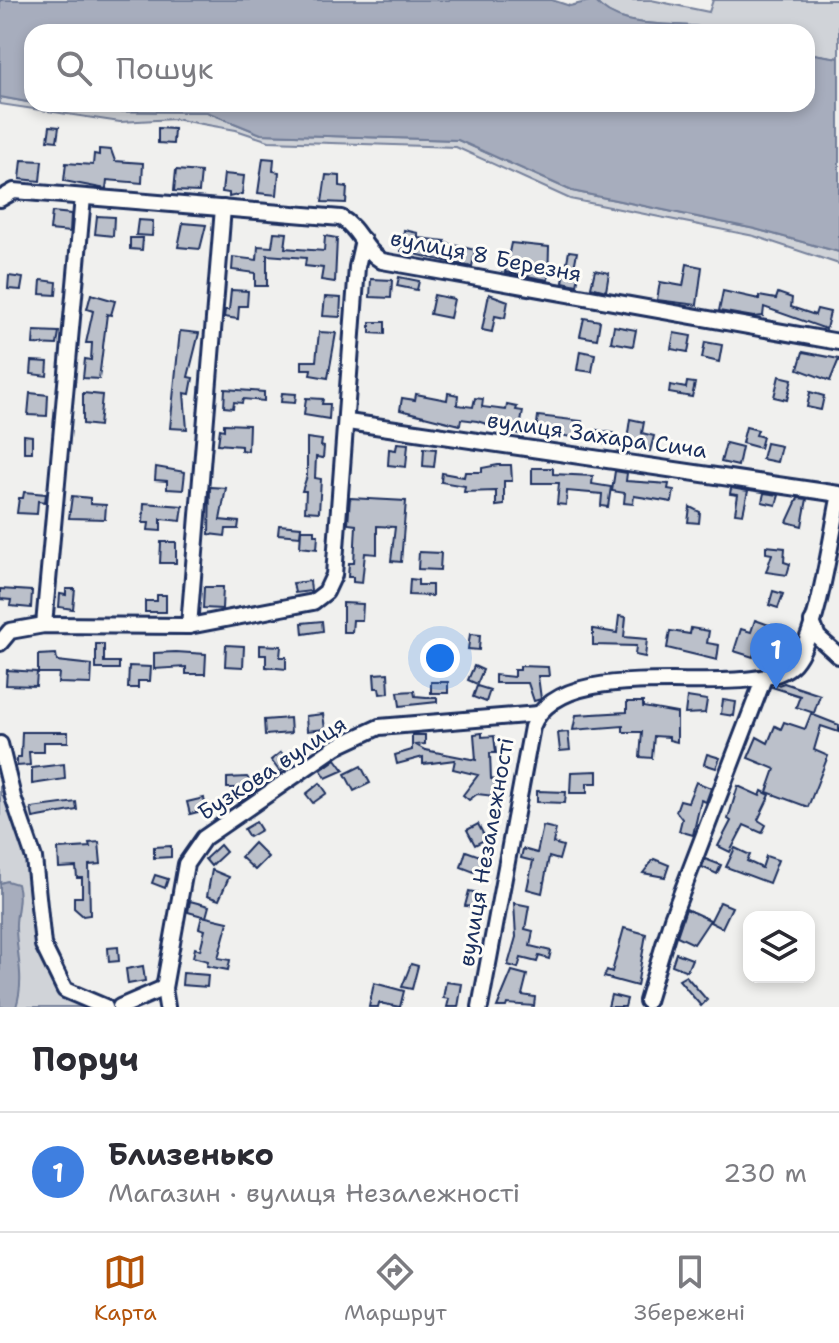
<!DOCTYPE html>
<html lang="uk">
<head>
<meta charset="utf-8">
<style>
  body { margin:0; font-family:"Shantell Sans",sans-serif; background:#f2f2f3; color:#2b2b33 }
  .controls { position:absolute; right:24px; bottom:24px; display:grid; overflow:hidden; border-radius:16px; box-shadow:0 4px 12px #0003 }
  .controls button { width:72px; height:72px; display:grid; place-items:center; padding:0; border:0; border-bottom:2px solid #e1e1e2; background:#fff; color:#2b2b33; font:40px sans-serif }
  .you { position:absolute; left:440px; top:658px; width:28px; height:28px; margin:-20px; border:6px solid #fff; border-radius:50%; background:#1a73e8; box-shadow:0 0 0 12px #1a73e833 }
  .badge { display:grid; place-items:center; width:52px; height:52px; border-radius:50%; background:#b45309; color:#fff; font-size:26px; font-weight:700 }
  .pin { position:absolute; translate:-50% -66px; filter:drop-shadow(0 2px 4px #0008) }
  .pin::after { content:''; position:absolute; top:42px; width:28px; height:24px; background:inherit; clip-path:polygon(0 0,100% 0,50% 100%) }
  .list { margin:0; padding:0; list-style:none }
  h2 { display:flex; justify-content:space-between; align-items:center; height:104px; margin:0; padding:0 32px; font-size:34px }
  h2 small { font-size:26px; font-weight:400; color:#7c7c81 }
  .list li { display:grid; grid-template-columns:52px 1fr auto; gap:24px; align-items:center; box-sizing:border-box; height:120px; padding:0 32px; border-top:2px solid #e1e1e2 }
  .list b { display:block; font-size:30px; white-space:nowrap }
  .list p { margin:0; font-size:26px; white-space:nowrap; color:#7c7c81 }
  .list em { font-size:26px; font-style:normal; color:#7c7c81 }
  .icon { flex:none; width:44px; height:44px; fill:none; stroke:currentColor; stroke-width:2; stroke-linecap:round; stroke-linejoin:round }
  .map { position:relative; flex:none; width:839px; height:1007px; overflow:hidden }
  .search { position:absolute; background:#fff; box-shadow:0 4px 12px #0003; left:24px; right:24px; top:24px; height:88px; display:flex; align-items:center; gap:20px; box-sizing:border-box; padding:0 28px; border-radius:24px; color:#7c7c81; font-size:30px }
  .sheet { height:224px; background:#fff }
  nav { display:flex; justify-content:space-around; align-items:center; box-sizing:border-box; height:112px; border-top:2px solid #e1e1e2; background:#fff; font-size:22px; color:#7c7c81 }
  nav a { display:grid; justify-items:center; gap:4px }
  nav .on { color:#b45309 }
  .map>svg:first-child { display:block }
  .green { fill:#d0d3d8; stroke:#76819b; stroke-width:2 }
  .water { fill:#a7adbd; stroke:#6f7b97; stroke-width:2 }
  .building { fill:#bbc0ca; stroke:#1b2f5e; stroke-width:2 }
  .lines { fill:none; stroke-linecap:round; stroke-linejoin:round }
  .minor-casing { stroke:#1b2f5e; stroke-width:20 }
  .minor { stroke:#fdfcf7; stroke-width:14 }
  .labels { text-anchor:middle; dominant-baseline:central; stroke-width:6; stroke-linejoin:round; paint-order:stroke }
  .street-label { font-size:22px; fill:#1b2f5e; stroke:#fdfcf7 }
</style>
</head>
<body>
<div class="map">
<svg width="839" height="1007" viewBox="0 0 839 1007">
  <rect width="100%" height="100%" fill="#f0f0ee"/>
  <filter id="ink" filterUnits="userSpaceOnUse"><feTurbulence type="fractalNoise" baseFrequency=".0125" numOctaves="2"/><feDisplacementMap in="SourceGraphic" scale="16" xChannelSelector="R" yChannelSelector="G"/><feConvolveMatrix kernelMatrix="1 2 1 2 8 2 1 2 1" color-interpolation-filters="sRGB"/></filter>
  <g filter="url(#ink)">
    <!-- green -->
    <g class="green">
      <path d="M594,0H651L709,12L713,0H839V58L807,53V32H703L699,27C665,22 618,30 594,0Z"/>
      <polygon points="0,97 76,111 207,112 261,134 458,140 572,191 755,229 839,252 839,264 754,236 570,199 456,147 269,141 236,130 174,119 120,122 0,104"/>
      <polygon points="0,744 34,858 38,922 65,990 105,1007 0,1007"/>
    </g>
    <!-- water -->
    <g class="water">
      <path d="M0,0H552L570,6L594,0C618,30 665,22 699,27L703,32H32V104H807V53L839,58V252L755,229L572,191L458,140L261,134L207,112L76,111L0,97Z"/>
      <path d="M7,881L17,884C22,899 15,914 16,929C17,958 25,979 16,1007H0V883Z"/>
    </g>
    <!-- building -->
    <g class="building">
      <polygon points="50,126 59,127 57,141 48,140"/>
      <polygon points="158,128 174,129 173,144 158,143"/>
      <polygon points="99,149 111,150 115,161 143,163 142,183 107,180 106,189 64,181 66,163 93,165 94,154 99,155"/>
      <polygon points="263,158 274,159 273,171 279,172 277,195 258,193"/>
      <polygon points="22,160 42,161 40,181 20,179"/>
      <polygon points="176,170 201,172 199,192 174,191"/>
      <polygon points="224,174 244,176 242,194 229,197 229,193 222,192"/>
      <polygon points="326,175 340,176 340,186 347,187 346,203 322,202"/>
      <polygon points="52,212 71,214 70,232 50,230"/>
      <polygon points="97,216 114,217 113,236 95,234"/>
      <polygon points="138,220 153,221 152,236 136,235"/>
      <polygon points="183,223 206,225 200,249 178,247"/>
      <polygon points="404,230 418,233 418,238 445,241 445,243 475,250 472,267 401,251"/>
      <polygon points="274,232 287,233 285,248 324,251 325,236 337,238 335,282 321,280 323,268 305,266 306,258 267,255 267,286 255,286 255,273 232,270 233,257 257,260 258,246 272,247"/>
      <polygon points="130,238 143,238 142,250 130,249"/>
      <polygon points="511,243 549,247 548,280 505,272"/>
      <polygon points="569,251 577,252 574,268 580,269 577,285 563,282"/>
      <polygon points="687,264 702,267 697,305 657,300 660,282 683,286"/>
      <polygon points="595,270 609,273 606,291 591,287"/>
      <polygon points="9,276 23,278 21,290 8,289"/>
      <polygon points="399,277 419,281 417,290 397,286"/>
      <polygon points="371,279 392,280 391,298 370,297"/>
      <polygon points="41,280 57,282 56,295 40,294"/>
      <polygon points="231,290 248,291 247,306 239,306 238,319 224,317 225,310 229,310"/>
      <polygon points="723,291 759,299 759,296 776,299 778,293 792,298 791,307 815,315 817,309 830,312 826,329 764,307 763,316 754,317 719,311"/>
      <polygon points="91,294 115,301 111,315 107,314 99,379 83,378 85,359 91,360 92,343 86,343 93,311 87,309"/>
      <polygon points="489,294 508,301 505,318 495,316 492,332 482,330"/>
      <polygon points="434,295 454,299 450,318 430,314"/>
      <polygon points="325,297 341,298 340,317 323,316"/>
      <polygon points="584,318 600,321 597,339 580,336"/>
      <polygon points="370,322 385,322 385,334 370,333"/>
      <polygon points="614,326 636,330 633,346 611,342"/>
      <polygon points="34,331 59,332 57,345 33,344"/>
      <polygon points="180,331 199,333 188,377 193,378 190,394 184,393 187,429 170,428"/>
      <polygon points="319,332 336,333 328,378 310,375 311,369 302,369 302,361 316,361"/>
      <polygon points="674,333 691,336 688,352 671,349"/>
      <polygon points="705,342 722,345 719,362 702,358"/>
      <polygon points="580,351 595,354 592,372 577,370"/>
      <polygon points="803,352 839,359 830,381 798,369"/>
      <polygon points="32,361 48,362 47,376 31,374"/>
      <polygon points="779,376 792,379 787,400 774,397"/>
      <polygon points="687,382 695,383 692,397 669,393 670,385 686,388"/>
      <polygon points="225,389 264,392 264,401 243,399 242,403 234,402 233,408 224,407"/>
      <polygon points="810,392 824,396 821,410 807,407"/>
      <polygon points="30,393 48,395 47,416 28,415"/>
      <polygon points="83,393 102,395 99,426 83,424"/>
      <polygon points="282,393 296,394 295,403 281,402"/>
      <polygon points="448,393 458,395 457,405 473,407 475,398 483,399 482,407 506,410 507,405 517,407 516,410 523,411 519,434 477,421 461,419 460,425 400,410 402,398 415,400 416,394 447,400"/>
      <polygon points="306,398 323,399 322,404 330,404 329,419 304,415"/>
      <polygon points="538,416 582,421 579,438 536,432"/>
      <polygon points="630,419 644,422 642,433 654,436 650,451 626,447"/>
      <polygon points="224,424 249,425 248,451 241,450 241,446 218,444 220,429 224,430"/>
      <polygon points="746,427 758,430 756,435 763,437 760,448 742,443"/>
      <polygon points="597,430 613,433 610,445 595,442"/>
      <polygon points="24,435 32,436 32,452 24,452"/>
      <polygon points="307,438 322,440 321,446 324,447 323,458 316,457 315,478 321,479 319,512 305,511 306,491 302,491 307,476"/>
      <polygon points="397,443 408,444 406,467 388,465 389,449 396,450"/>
      <polygon points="726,443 742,447 738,466 721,462"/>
      <polygon points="766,443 781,446 777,462 762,459"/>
      <polygon points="424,448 436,449 434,467 423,466"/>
      <polygon points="498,465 511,465 512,481 504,481 504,505 496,506 496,491 464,492 465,486 441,482 442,473 464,477 465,472 482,472 482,468"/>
      <polygon points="156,467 185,472 183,490 167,489 167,481 155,480"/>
      <polygon points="532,468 553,468 553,474 593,476 592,484 611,487 608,507 601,506 602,494 567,491 566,505 557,504 559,483 532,483"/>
      <polygon points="615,471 627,473 626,481 669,484 668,489 674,490 672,502 634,496 633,504 624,503 625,493 612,491"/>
      <polygon points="210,487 226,488 220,520 239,522 238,529 226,529 225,536 209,534"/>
      <polygon points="731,488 748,491 743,514 735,513 738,495 730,494"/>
      <polygon points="24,492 46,494 45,502 38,501 37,514 17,513 19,498 23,498"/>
      <polygon points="764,493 779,495 776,505 762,502"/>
      <polygon points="72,496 90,498 90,504 106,505 105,519 69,518"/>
      <polygon points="350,498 406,501 401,562 391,561 395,527 377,526 377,554 365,553 362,583 353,582 353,577 348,577 349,563 354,563 356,525 348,524"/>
      <polygon points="798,498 807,499 802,526 787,522"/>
      <polygon points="144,503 183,506 181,521 161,519 161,531 148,530 149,523 143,523"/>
      <polygon points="690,507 700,512 699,523 688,522"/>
      <polygon points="279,525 301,527 300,536 278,534"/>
      <polygon points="301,530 314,530 314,535 318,535 317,549 300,547"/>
      <polygon points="161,542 176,542 176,563 160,563"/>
      <polygon points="766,546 785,548 784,562 790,564 787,575 766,572 772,554 766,553"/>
      <polygon points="419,552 441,553 440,570 418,569"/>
      <polygon points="410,579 418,580 418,585 432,585 432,596 409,595"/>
      <polygon points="310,581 311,591 295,593 293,583"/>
      <polygon points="204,587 223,587 222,609 203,608"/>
      <polygon points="0,589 32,591 31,608 10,606 11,600 0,599"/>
      <polygon points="66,589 75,589 73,609 59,607 60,594 66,595"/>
      <polygon points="773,591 783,594 778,608 769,605"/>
      <polygon points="157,595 166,595 166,612 145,612 145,601 157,601"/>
      <polygon points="343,603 363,604 362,620 353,620 352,632 343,632"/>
      <polygon points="619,616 626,617 624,637 647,639 645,657 635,655 636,646 593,645 593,629 617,633"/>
      <polygon points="755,620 772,626 768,636 760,633 753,657 734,651 741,629 751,632"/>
      <polygon points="322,621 323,631 303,634 302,623"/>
      <polygon points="691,628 709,631 707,643 719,645 717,660 667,648 670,631 690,634"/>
      <polygon points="470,634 480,635 479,650 468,649"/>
      <polygon points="96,644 104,644 104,662 119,662 119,669 96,669"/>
      <polygon points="226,645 244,646 243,667 225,666"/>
      <polygon points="260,645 281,646 280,657 286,657 286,669 266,667 266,655 260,655"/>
      <polygon points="176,652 206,654 205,674 186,674 186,667 154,669 154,653"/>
      <polygon points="56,654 57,661 92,665 91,684 58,683 59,673 38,673 38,655"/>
      <polygon points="129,666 151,667 150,681 138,681 138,688 128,688"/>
      <polygon points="474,666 483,670 477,684 468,680"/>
      <polygon points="520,666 548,667 549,676 538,676 541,699 534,701 528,683 495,683 495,675 514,677 514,670 520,670"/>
      <polygon points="7,670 37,672 36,686 6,685"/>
      <polygon points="388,673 389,693 380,694 379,688 375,688 374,674"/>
      <rect x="431" y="682" width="17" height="11"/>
      <polygon points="784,683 820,695 814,713 796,707 800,696 772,687"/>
      <polygon points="477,686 490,690 486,702 473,697"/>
      <polygon points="414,691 415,696 437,698 437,702 400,706 398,692"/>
      <polygon points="687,697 707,700 705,713 685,714"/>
      <polygon points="723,700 736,702 734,716 721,714"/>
      <polygon points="627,702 643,702 643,707 677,713 677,742 669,740 669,737 654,736 652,758 640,757 642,732 623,732 623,726 573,730 576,715 627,712"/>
      <polygon points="323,714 325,729 307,731 306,716"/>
      <polygon points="811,714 839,725 839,732 821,726 814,750 828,756 808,807 767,792 775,769 748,758 757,737 768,743 775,726 781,729 784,722 805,729"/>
      <polygon points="290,718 291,733 265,735 264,720"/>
      <polygon points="22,732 68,732 68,742 44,742 44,752 29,752 30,765 17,766 17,757 21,757"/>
      <polygon points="568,732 570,750 560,751 558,733"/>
      <polygon points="482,733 482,737 494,736 496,753 490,753 491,779 496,780 494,796 477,794 469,800 463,795 478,775 453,769 455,760 423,764 423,757 397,764 395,755 412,750 412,735 425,735 425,744 416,745 425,750 476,760 474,734"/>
      <polygon points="281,752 290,764 280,772 271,760"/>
      <polygon points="707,754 720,758 716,768 704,764"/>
      <polygon points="336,759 344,770 326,778 321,770"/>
      <polygon points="64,764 65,779 32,784 32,768"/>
      <polygon points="361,766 370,783 354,791 345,774"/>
      <polygon points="597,771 597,783 587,783 587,793 570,793 571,772"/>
      <polygon points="247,777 256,789 245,797 238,788 227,788 227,778"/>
      <polygon points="696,782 711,788 706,802 701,800 693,835 679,831 682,819 676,811 680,800 688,802"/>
      <polygon points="320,783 327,793 313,803 306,794"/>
      <polygon points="738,786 760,796 762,791 770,795 758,820 766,825 762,833 744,825 730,852 718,846 731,821 728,819"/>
      <polygon points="537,791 566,792 565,803 537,802"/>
      <polygon points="204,798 206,810 190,814 187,802"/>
      <polygon points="76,802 77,810 33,818 31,808"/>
      <polygon points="256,822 261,830 249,837 244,829"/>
      <polygon points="478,824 486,839 475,845 467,830"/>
      <polygon points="543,826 556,829 553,843 563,846 559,860 549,857 542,893 527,889 533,861 521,858 523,849 537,853"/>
      <polygon points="99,842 101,864 89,865 90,915 83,916 74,908 74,897 82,897 82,878 77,878 76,867 59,868 58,849 90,847 89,843"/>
      <polygon points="254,843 268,857 255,870 241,857"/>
      <polygon points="220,845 226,852 211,866 205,859"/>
      <polygon points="171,846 171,857 154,858 154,847"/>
      <polygon points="735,848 750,855 747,861 762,868 766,856 778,860 769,883 726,867"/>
      <polygon points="466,851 483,857 479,868 475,867 474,872 461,867"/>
      <polygon points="654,859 669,865 665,877 643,873"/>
      <polygon points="705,859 721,865 717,874 702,867"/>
      <polygon points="212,870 229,877 219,900 207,896"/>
      <polygon points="155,875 168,879 165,888 152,883"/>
      <polygon points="469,891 478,893 473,907 465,906"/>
      <polygon points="190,901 209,906 206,917 188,912"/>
      <polygon points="720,902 732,907 722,928 710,922"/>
      <polygon points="514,903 529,906 525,929 533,931 530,946 551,951 549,959 539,956 537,962 521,958 518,968 508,965 516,937"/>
      <polygon points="686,909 710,920 694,944 677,936"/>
      <polygon points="202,916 228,922 218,958 230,960 228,970 207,966 208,961 193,957 195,948 200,950 205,930 199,928"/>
      <polygon points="624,928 646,934 637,986 604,977 607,970 612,972"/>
      <polygon points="118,947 119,961 109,962 108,948"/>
      <polygon points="676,953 692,959 687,971 672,965"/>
      <polygon points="411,964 418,966 412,989 402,987"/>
      <polygon points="143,966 145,981 128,984 126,969"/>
      <polygon points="512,971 527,975 522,995 535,997 534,1006 507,1004 506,1007 497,1007"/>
      <polygon points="183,973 208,975 207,987 182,985"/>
      <polygon points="686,976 707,1000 701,1006 679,980"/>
      <polygon points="446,982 462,984 458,1007 447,1007 449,999 443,998"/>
      <polygon points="374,983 404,991 400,1007 379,1003 378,1007 369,1007"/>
      <polygon points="611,995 627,999 625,1007 608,1007"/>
    </g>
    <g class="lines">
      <defs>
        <g id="minor">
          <path d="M0,199L14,191L341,218C360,229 363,250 382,261L839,342"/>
          <polyline points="348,422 839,494"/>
          <polyline points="812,622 818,637 839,656"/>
          <polyline points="44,625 83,197"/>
          <polyline points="189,626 223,208"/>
          <polyline points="0,643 10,631 44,625 189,626 313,602 326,592 334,575 357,267 363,240"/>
          <polyline points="0,744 13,797 34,858 43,945 65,990 105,1007"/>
          <polyline points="647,1001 672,918 764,678"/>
          <polyline points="120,1007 164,988"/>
          <polyline points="167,1007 164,988 186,864 204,838 336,747 379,727 538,714"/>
          <path d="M480,1007L532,727C564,646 755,707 794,663C818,636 831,537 839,499"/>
        </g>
      </defs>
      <!-- minor casing -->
      <use href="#minor" class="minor-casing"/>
      <!-- minor -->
      <use href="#minor" class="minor"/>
    </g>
  </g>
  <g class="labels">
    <!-- street labels -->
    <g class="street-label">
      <text transform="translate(486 256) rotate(11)">вулиця 8 Березня</text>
      <text transform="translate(597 435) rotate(8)">вулиця Захара Сича</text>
      <text transform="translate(272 768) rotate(-33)">Бузкова вулиця</text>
      <text transform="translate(486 852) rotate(-80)">вулиця Незалежності</text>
    </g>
  </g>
</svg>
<div class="controls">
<button><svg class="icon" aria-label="layers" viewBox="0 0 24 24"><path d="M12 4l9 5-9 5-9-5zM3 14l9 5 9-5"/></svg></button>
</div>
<div class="you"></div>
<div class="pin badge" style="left:776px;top:689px;background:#3f7fe0">1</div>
<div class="search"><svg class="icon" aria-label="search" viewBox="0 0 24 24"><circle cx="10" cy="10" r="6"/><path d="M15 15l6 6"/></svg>Пошук</div>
</div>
<section class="sheet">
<h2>Поруч<small></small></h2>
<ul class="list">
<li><span class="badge" style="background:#3f7fe0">1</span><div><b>Близенько</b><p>Магазин · вулиця Незалежності</p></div><em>230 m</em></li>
</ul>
</section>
<nav>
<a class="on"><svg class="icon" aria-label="map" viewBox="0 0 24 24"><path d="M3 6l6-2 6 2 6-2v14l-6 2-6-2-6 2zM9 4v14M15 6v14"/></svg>Карта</a>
<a><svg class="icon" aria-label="directions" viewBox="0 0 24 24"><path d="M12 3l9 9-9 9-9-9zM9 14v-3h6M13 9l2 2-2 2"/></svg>Маршрут</a>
<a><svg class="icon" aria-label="saved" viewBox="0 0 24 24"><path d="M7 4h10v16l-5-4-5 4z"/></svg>Збережені</a>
</nav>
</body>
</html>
